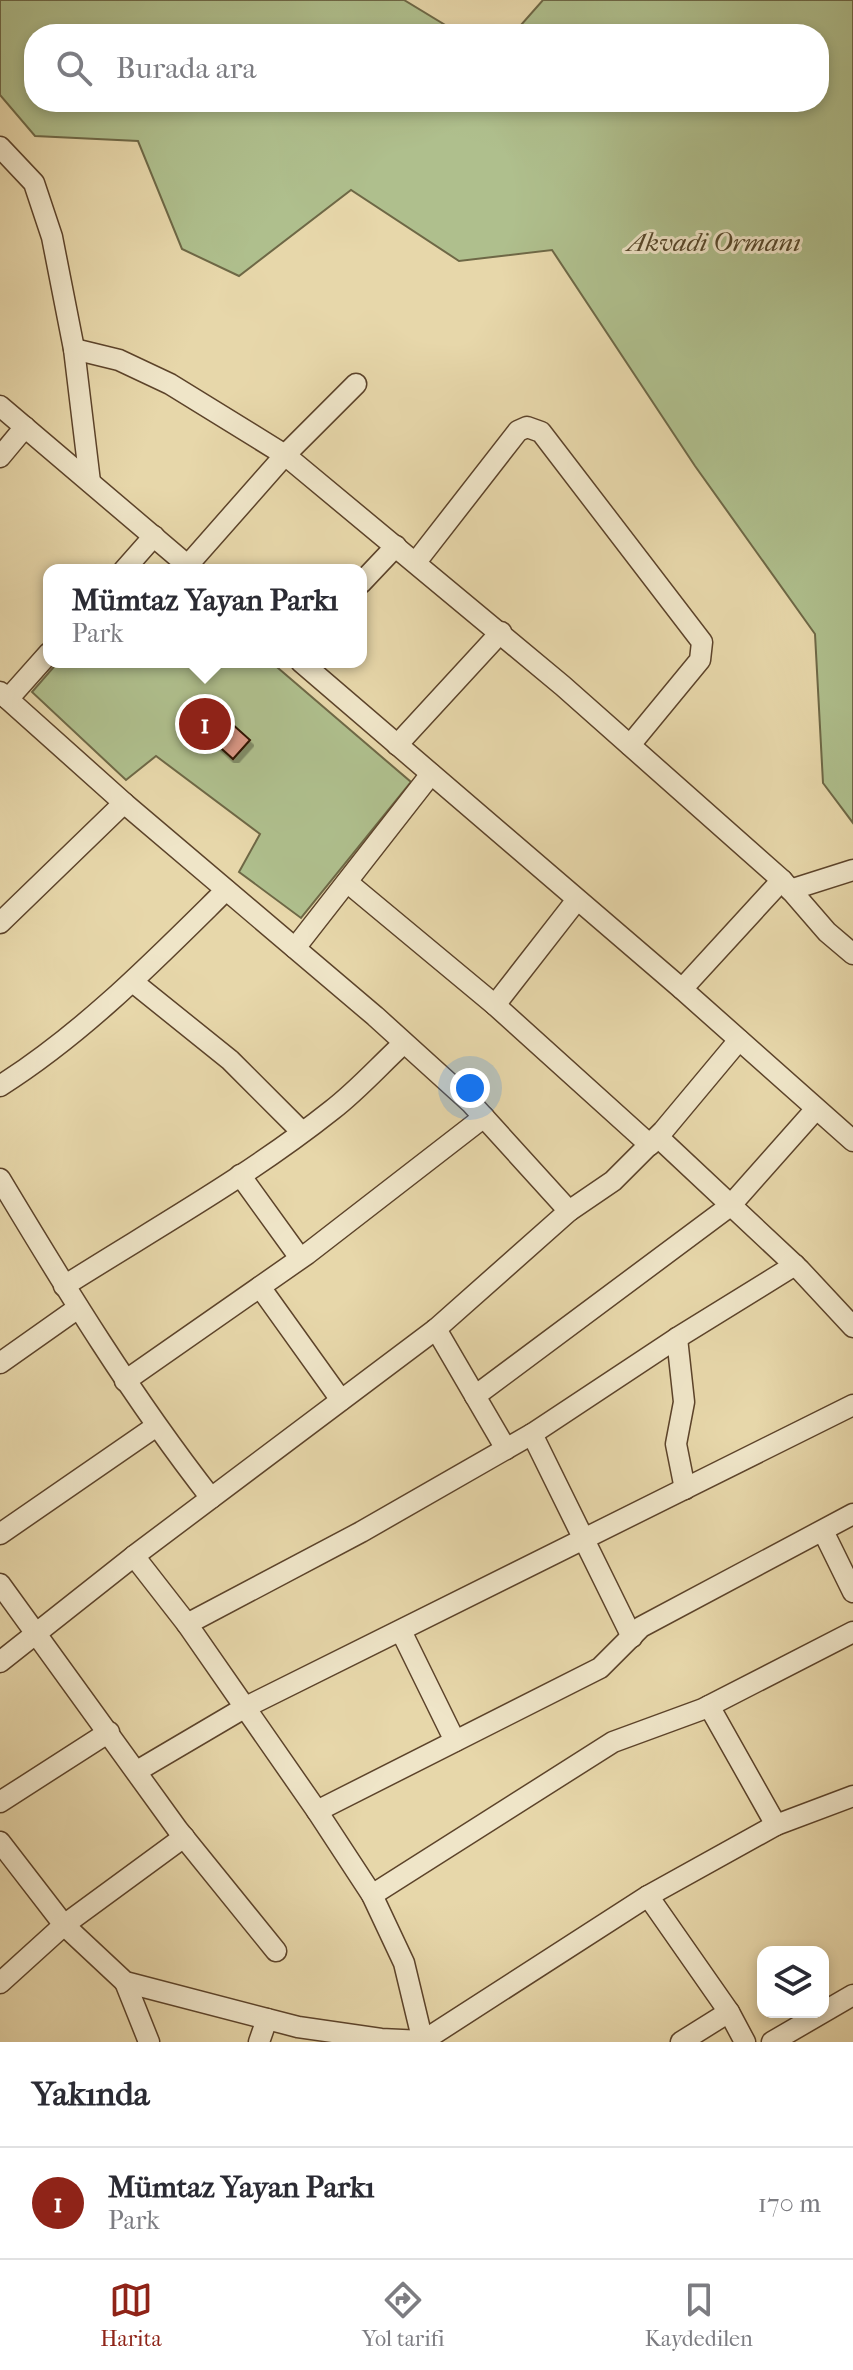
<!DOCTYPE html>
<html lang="tr">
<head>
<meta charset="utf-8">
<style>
  body { margin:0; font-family:"IM FELL French Canon",serif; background:#f7f7f7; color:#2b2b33 }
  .controls { position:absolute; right:24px; bottom:24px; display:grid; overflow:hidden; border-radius:16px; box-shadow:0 4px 12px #0003 }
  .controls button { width:72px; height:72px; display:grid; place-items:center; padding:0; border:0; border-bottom:2px solid #e1e1e2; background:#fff; color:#2b2b33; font:40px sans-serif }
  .you { position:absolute; left:470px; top:1088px; width:28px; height:28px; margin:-20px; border:6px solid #fff; border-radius:50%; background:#1a73e8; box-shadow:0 0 0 12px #1a73e833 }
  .badge { display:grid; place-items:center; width:52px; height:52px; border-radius:50%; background:#8f2418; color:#fff; font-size:26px; font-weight:700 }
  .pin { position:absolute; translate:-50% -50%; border:4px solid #fff; box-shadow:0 2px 8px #0006 }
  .popup { position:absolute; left:43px; top:564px; width:324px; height:104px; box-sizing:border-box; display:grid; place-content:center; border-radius:16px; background:#fff; filter:drop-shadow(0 2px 6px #0005); font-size:26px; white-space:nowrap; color:#7c7c81 }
  .popup b { font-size:30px; color:#2b2b33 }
  .popup::after { content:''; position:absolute; left:50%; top:100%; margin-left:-16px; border:16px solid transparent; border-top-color:#fff }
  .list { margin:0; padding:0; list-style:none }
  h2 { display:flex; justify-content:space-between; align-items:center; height:104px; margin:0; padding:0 32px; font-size:34px }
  h2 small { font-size:26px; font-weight:400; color:#7c7c81 }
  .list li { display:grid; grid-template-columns:52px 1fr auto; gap:24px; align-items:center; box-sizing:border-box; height:112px; padding:0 32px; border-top:2px solid #e1e1e2 }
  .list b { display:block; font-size:30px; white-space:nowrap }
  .list p { margin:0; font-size:26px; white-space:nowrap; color:#7c7c81 }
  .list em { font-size:26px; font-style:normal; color:#7c7c81 }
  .icon { flex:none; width:44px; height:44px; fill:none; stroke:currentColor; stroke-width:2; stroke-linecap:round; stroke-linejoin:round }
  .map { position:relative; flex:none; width:853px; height:2042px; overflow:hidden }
  .search { position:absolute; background:#fff; box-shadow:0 4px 12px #0003; left:24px; right:24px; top:24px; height:88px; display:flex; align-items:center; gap:20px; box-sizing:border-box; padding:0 28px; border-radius:32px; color:#7c7c81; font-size:30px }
  .sheet { height:216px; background:#fff }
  nav { display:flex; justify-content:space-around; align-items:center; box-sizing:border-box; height:112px; border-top:2px solid #e1e1e2; background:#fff; font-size:22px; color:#7c7c81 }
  nav a { display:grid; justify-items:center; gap:4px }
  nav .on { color:#8f2418 }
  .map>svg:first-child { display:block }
  .green { fill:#afbf8d; stroke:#6e6846; stroke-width:2 }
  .building { fill:#db9987; stroke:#2e1200; stroke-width:2; filter:url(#shadow) }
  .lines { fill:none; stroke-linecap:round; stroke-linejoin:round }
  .minor-casing { stroke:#5c432a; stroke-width:23 }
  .minor { stroke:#efe5c8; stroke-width:20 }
  .labels { text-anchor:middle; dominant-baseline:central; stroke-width:6; stroke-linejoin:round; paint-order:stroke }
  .park-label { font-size:26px; font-style:italic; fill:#55462a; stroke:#efe5c8 }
</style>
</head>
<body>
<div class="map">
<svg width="853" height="2042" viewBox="0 0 853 2042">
  <defs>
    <filter id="shadow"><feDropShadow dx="3.5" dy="5.5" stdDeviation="0" flood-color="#0004"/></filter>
  </defs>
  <rect width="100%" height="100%" fill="#e7d7aa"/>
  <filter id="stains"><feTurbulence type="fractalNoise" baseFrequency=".0025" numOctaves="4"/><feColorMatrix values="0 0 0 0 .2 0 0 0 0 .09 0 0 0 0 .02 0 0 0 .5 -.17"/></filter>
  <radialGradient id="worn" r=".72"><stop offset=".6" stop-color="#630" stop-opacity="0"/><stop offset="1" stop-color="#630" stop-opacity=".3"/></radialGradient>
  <!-- green -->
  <g class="green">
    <polygon points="0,0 404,0 460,34 34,34 34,102 819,102 819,34 513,34 543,0 853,0 853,823 823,783 815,634 695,466 552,250 459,261 351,190 239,276 182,249 138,141 35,136 0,95"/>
    <polygon points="58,662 271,662 411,782 301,918 239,872 260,834 156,756 126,780 32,692"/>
  </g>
  <!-- building -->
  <polygon class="building" points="231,723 250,740 233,759 214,742"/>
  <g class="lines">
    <defs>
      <g id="minor">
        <polyline points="0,147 34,183 52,237 74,349 90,482"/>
        <polyline points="74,349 119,360 170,384 285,455 563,686 782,880 827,932 853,954"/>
        <polyline points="0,406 193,570"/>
        <polyline points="0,457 25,427"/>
        <polyline points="416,562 518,431 527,427 541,432 702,642 700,660 630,745"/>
        <polyline points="188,565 285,455 356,384"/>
        <polyline points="124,570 154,536"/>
        <polyline points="361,583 396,546"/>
        <polyline points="301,662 682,989 853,1141"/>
        <polyline points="0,692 124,803 375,1016 471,1103 569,1211"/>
        <polyline points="8,699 49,653"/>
        <polyline points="397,745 501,632"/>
        <polyline points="347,882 495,1005 650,1145"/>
        <polyline points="790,890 853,870"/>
        <polyline points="0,923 124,803"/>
        <polyline points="295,948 431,774"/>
        <polyline points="133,982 230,1060 302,1132"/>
        <polyline points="682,989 782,880"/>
        <polyline points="495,1005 576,901"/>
        <path d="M0,1086C85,1032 155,960 226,890"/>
        <polyline points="658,1137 800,1270 853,1327"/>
        <polyline points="240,1175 300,1258"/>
        <path d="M0,1179C66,1289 132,1397 211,1498"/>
        <path d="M64,1286C154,1229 249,1176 332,1110C358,1090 380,1065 404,1043"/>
        <polyline points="260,1287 341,1400"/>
        <polyline points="436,1329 506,1449"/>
        <polyline points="677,1338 684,1402 676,1444 685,1489"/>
        <polyline points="0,1363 78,1308"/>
        <polyline points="125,1381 307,1254 484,1117"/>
        <polyline points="475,1396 730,1206 816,1109"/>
        <polyline points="532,1434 632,1637"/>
        <polyline points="823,1531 853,1592"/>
        <polyline points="0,1534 155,1427"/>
        <polyline points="134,1556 187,1624 317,1811 372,1895 404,1963 423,2042"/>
        <polyline points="0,1584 178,1830 276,1951"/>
        <polyline points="187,1624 361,1532 532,1434 677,1338 795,1265"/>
        <polyline points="401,1631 455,1741"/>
        <polyline points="0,1662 134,1556 436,1329 569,1211 613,1181 663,1131 739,1040"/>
        <polyline points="709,1706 776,1825"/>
        <polyline points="137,1771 244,1708 853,1405"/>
        <polyline points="0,1802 109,1732"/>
        <polyline points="317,1811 600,1668 641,1627 853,1514"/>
        <polyline points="0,1842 64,1925 125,1982 298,2027 381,2039 423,2041 648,1896 776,1825 853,1796"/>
        <polyline points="372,1895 613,1742 703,1709 853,1632"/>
        <polyline points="648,1896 729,2012 745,2042"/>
        <polyline points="125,1982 149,2042"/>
        <polyline points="0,1983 64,1925 184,1837"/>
        <polyline points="259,2042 267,2019"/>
        <polyline points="681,2042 729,2012"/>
        <polyline points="772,2042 853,1995"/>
      </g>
    </defs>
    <!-- minor casing -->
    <use href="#minor" class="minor-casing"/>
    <!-- minor -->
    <use href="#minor" class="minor"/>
  </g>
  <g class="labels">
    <!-- park labels -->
    <g class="park-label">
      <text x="714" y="242">Akvadi Ormanı</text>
    </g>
  </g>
  <rect width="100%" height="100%" filter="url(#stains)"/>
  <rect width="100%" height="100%" fill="url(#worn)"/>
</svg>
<div class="controls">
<button><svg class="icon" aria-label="layers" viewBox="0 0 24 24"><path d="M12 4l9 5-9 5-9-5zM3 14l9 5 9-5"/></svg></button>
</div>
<div class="you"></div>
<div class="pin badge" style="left:205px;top:724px">1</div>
<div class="popup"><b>Mümtaz Yayan Parkı</b>Park</div>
<div class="search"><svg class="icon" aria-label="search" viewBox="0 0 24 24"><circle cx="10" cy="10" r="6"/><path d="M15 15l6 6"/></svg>Burada ara</div>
</div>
<section class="sheet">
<h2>Yakında<small></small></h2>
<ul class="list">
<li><span class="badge">1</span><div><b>Mümtaz Yayan Parkı</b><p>Park</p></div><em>170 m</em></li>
</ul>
</section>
<nav>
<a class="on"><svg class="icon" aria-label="map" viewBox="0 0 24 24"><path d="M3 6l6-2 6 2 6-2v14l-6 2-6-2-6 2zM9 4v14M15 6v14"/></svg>Harita</a>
<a><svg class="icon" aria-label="directions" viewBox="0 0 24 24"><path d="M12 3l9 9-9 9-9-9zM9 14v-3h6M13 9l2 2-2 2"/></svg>Yol tarifi</a>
<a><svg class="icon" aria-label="saved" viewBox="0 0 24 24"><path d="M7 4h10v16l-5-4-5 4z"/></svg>Kaydedilen</a>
</nav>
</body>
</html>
